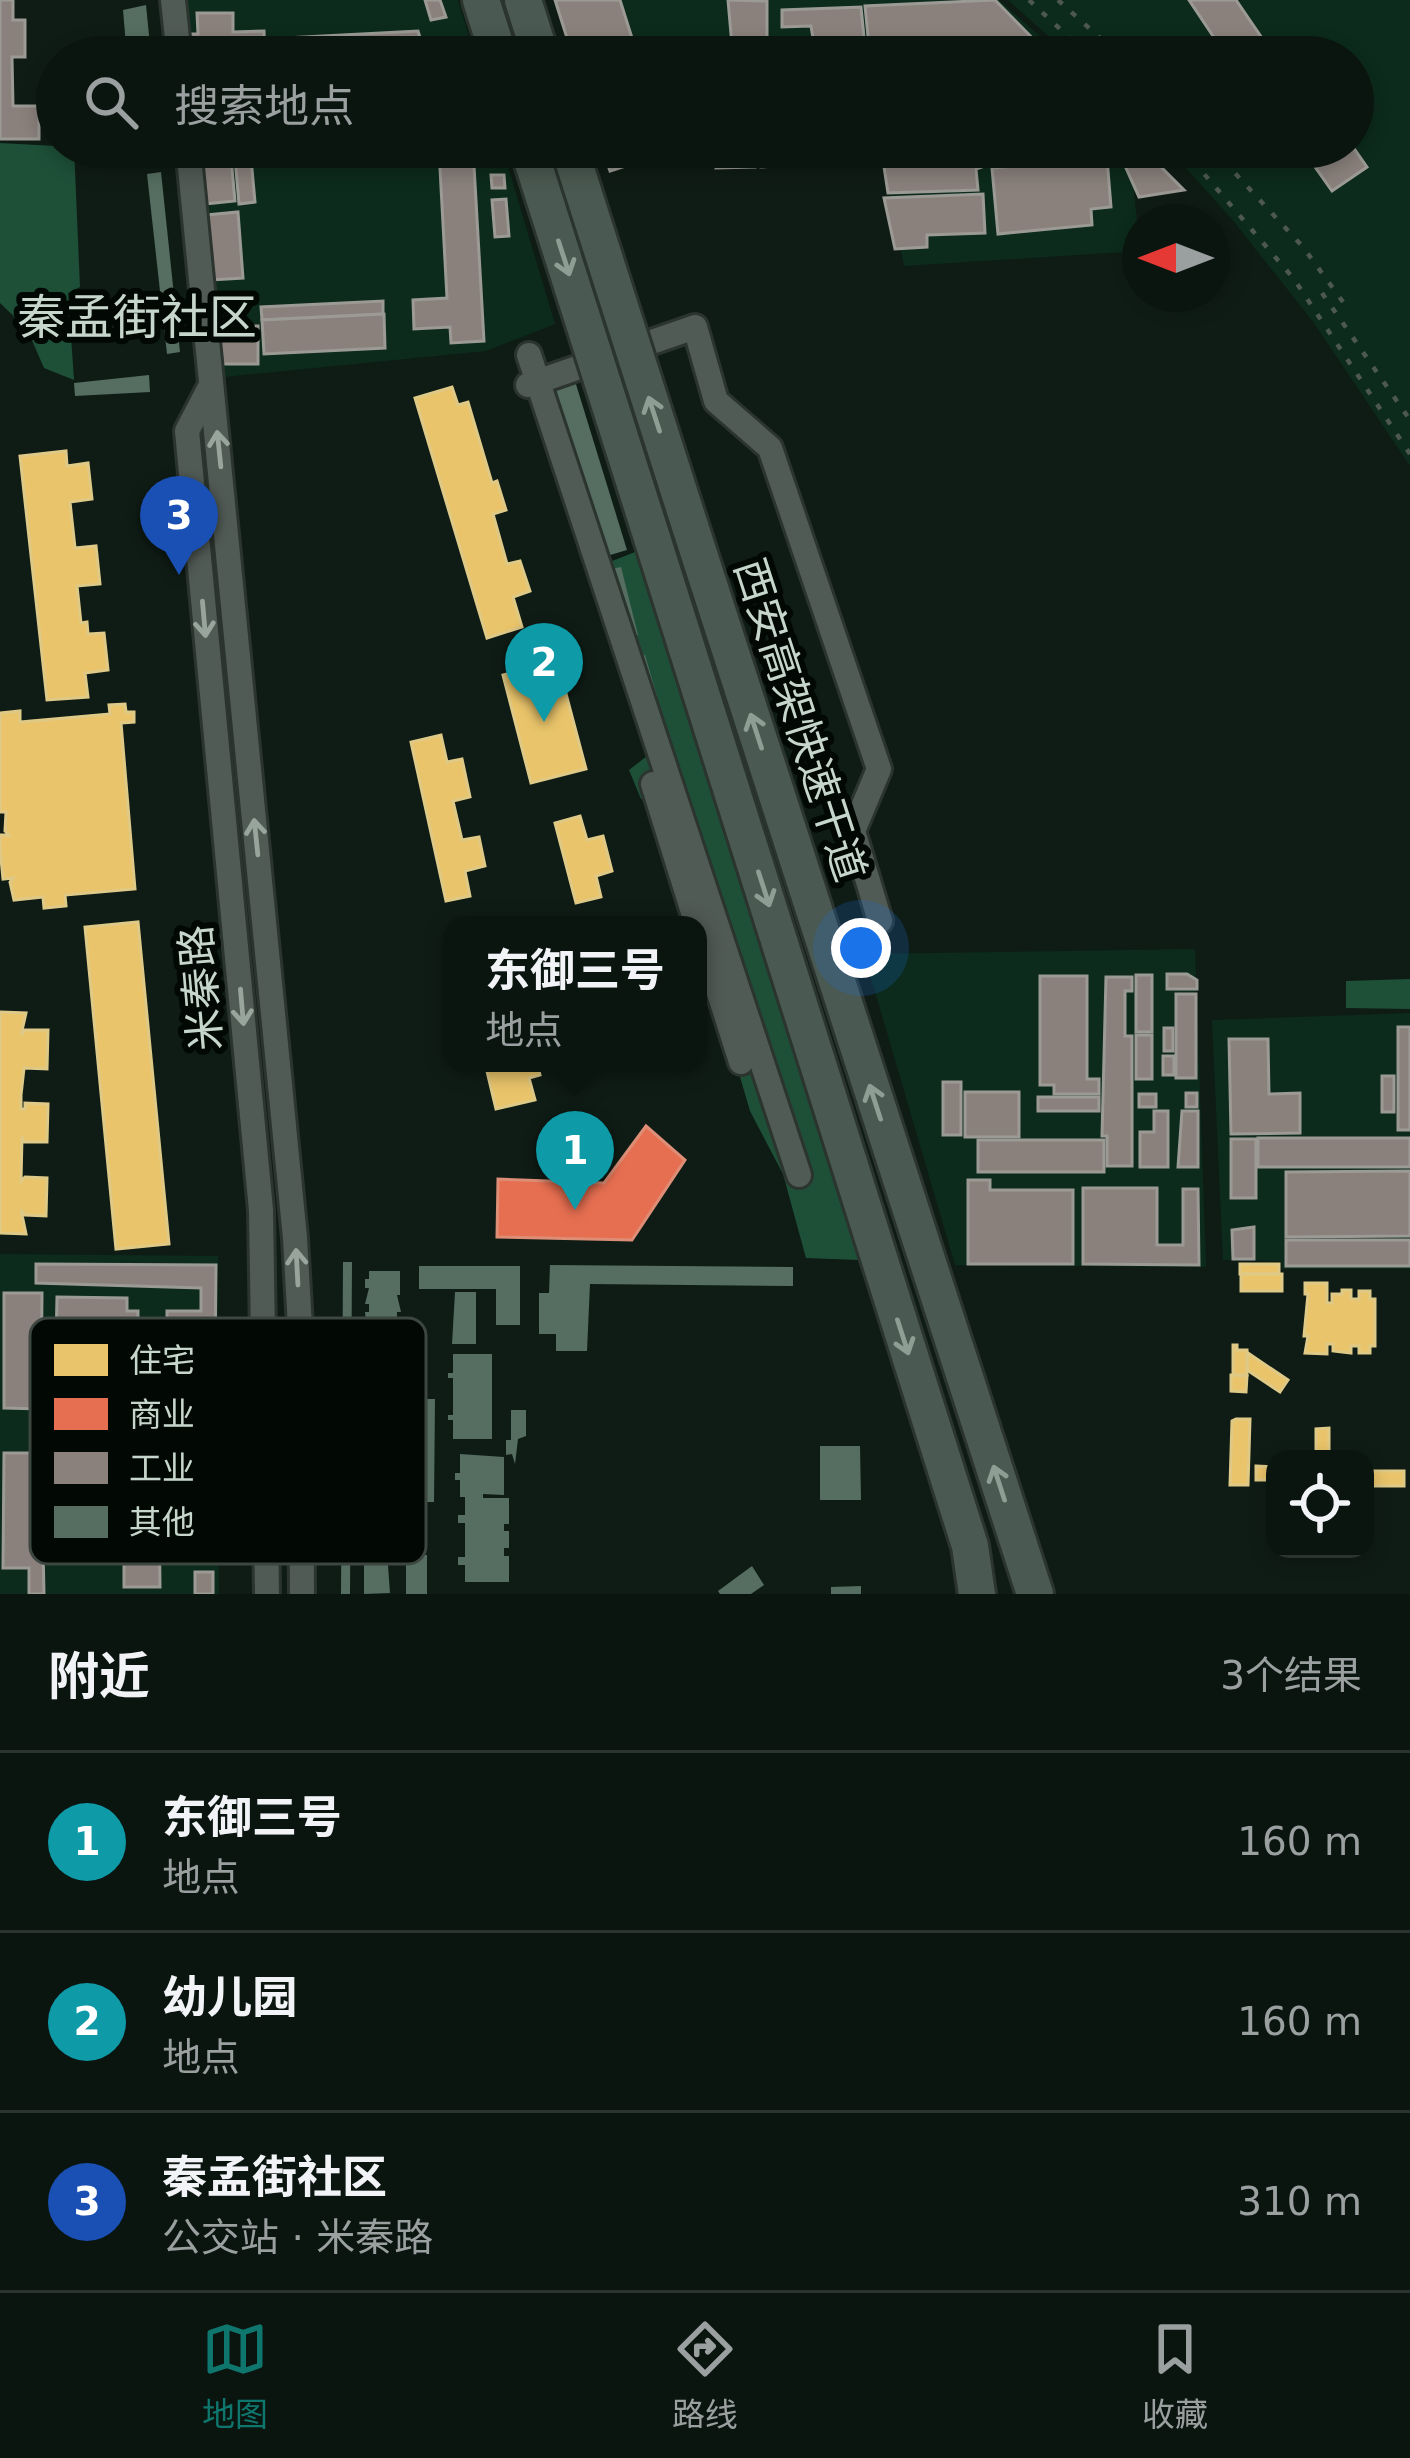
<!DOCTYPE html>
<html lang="zh">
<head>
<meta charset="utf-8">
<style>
  body { margin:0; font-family:"DejaVu Sans","Noto Sans SC",sans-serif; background:#141e19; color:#f1f3f6 }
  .controls { position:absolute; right:36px; bottom:36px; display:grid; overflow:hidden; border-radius:24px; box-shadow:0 6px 18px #0003 }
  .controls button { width:108px; height:108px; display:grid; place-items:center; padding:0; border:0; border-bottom:3px solid #2b3430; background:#0b1510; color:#f1f3f6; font:60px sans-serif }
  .compass { position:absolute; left:1122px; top:204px; width:108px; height:108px; border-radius:50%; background:#0b1510; box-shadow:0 6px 18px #0003; rotate:270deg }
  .you { position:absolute; left:861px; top:948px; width:42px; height:42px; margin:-30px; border:9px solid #fff; border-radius:50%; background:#1a73e8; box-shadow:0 0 0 18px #1a73e833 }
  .badge { display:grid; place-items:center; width:78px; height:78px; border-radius:50%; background:#0f766e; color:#fff; font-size:39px; font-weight:700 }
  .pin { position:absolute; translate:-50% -99px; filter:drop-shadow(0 3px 6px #0008) }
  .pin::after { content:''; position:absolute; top:63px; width:42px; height:36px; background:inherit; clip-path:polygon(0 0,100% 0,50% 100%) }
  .popup { position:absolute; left:443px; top:916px; width:264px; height:156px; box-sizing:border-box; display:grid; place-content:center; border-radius:24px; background:#0b1510; filter:drop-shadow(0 3px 9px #0005); font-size:39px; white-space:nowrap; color:#9a9f9f }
  .popup b { font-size:45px; color:#f1f3f6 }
  .popup::after { content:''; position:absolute; left:50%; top:100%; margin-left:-24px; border:24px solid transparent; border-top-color:#0b1510 }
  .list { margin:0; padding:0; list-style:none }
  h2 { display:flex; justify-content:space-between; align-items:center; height:156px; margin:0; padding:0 48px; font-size:51px }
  h2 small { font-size:39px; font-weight:400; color:#9a9f9f }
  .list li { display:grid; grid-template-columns:78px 1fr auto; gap:36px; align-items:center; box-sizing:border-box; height:180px; padding:0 48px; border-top:3px solid #2b3430 }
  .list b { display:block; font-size:45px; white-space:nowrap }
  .list p { margin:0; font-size:39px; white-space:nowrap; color:#9a9f9f }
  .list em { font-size:39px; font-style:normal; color:#9a9f9f }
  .icon { flex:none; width:66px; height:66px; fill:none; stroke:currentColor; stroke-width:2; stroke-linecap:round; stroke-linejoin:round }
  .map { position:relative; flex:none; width:1410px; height:1594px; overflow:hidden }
  .search { position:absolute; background:#0b1510; box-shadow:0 6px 18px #0003; left:36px; right:36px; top:36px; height:132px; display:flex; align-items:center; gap:30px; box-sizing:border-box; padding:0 42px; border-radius:66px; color:#9a9f9f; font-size:45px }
  .sheet { height:696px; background:#0b1510 }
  nav { display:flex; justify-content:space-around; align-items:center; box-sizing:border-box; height:168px; border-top:3px solid #2b3430; background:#0b1510; font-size:33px; color:#9a9f9f }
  nav a { display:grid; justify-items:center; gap:6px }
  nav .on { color:#0f766e }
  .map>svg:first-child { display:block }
  .built { fill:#0c2b1c }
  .forest { fill:#1e5038 }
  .homes { fill:#e9c46a; stroke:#dfc987; stroke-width:3 }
  .shops { fill:#e76f51; stroke:#dd8e76; stroke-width:3 }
  .industry { fill:#8a817c; stroke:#9c9a94; stroke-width:3 }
  .building { fill:#556e61 }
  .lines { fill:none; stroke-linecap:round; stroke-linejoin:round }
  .minor-casing { stroke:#2b342f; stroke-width:30 }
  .highway-casing { stroke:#2b342f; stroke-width:42 }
  .minor { stroke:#515b56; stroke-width:24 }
  .highway { stroke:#4a5951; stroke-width:36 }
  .rail { stroke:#4d5851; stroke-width:4.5; stroke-dasharray:6 12; stroke-linecap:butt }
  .highway-bridge-casing { stroke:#2b342f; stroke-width:42; stroke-linecap:butt }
  .highway-bridge { stroke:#4a5951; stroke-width:36 }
  .oneway { stroke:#8f9e95 }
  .oneway2 { stroke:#98a59d }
  .labels { text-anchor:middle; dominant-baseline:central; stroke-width:12; stroke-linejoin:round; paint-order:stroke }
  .street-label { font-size:42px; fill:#c7d6cc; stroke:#020905 }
  .quarter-label { font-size:48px; fill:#c7d6cc; stroke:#020905 }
  .key { fill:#020905; stroke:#3d4641; stroke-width:3 }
  .key-label { font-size:33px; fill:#c7d6cc }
</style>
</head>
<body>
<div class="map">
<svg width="1410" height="1594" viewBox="0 0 1410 1594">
  <rect width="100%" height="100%" fill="#0f1c15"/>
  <!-- built -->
  <g class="built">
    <polygon points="180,0 458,0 475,57 185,57"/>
    <polygon points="563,0 999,0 1064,57 582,57"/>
    <polygon points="1008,0 1410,0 1410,466 1314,323 1231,218 1167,147 1353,147 1353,57 1072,57"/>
    <polygon points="193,147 502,147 555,324 486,351 214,378"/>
    <polygon points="880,147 1157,147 1170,166 1134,192 1140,251 904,266"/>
    <polygon points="1195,949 1206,1267 955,1265 864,954"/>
    <polygon points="1410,1013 1410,1269 1282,1269 1281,1261 1223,1260 1212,1020"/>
    <polygon points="0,1254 218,1256 219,1594 0,1594"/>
  </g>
  <!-- forest -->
  <g class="forest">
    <polygon points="0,143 74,147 80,287 68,293 74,380 44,368 27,329 0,303"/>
    <polygon points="635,552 859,1260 806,1258 783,1174 750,1111 658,797 641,799 629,770 661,745 597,567"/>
    <polygon points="1410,979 1410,1009 1346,1008 1346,981"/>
  </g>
  <!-- homes -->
  <g class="homes">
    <polygon points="452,387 458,405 468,402 492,483 497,481 506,510 493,514 507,564 520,561 530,591 513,597 522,627 487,638 415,398"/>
    <polygon points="66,451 67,466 88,463 92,499 70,502 75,548 96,546 100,584 77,586 81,623 87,622 88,634 104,633 108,670 85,673 88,697 47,700 20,456"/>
    <polygon points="557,660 586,769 531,783 503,675"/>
    <polygon points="125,704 126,712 134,712 134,722 121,723 135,889 65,895 66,906 44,908 43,897 14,900 10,882 13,878 3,879 0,848 0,835 9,835 5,831 6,812 0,812 0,713 20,711 20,722 110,714 109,705"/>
    <polygon points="441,735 447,762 462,759 470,797 453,801 462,840 479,837 485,866 465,871 470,896 446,901 411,742"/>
    <polygon points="580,816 587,840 603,836 612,871 596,876 601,897 576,903 555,823"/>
    <polygon points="138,922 169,1244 116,1249 85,927"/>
    <polygon points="0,1012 26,1013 21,1035 25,1030 48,1030 47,1069 24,1068 21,1095 21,1109 25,1109 25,1103 48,1104 47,1142 24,1142 22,1137 21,1181 25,1177 47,1178 46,1216 25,1215 21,1210 26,1234 0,1233"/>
    <polygon points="485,1063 537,1063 540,1075 529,1078 535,1100 496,1109"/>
    <rect x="1240" y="1264" width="39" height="10"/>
    <rect x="1241" y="1274" width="41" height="17"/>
    <polygon points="1305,1283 1327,1283 1327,1303 1332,1303 1332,1294 1342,1294 1342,1290 1351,1290 1351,1299 1359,1299 1359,1291 1370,1291 1370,1299 1375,1299 1375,1346 1370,1346 1370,1353 1359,1353 1359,1346 1351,1346 1351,1353 1333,1351 1333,1344 1327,1344 1327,1354 1305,1353 1308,1336 1304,1336 1308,1294 1305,1294"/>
    <polygon points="1233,1345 1237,1345 1237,1350 1247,1350 1247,1375 1233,1375"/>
    <polygon points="1248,1353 1288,1380 1280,1392 1247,1370"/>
    <polygon points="1231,1375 1247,1376 1246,1392 1231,1391"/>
    <polygon points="1236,1419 1250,1419 1248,1485 1230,1485 1232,1421"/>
    <polygon points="1329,1428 1329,1459 1316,1459 1316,1429"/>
    <polygon points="1256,1466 1275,1467 1275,1480 1256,1480"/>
    <rect x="1365" y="1471" width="39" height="15"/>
  </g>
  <!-- shops -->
  <polygon class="shops" points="646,1126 685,1160 632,1240 497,1237 498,1179 604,1183"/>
  <!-- industry -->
  <g class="industry">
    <polygon points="0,0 13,0 13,20 25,20 25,57 12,57 13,106 39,106 39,139 0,139"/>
    <polygon points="425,0 440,0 446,17 431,20"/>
    <polygon points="555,0 620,0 638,57 573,57"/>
    <polygon points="728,0 767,1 767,49 788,49 789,57 733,57"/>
    <polygon points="995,0 1051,57 870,57 865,6"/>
    <polygon points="1189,0 1236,0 1275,57 1227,57"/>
    <polygon points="861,7 866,57 816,57 811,26 782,27 782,10"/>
    <polygon points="197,13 233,13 233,32 264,31 265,57 191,57 190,34 198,34"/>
    <polygon points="418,31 426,57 287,57 286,38"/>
    <polygon points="199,147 230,147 235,201 204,204"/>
    <polygon points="234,147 250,147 255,202 239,204"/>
    <polygon points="602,147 666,147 668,152 610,171"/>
    <polygon points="716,147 755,149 755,167 716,168"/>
    <polygon points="759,147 795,147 797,164 761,167"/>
    <polygon points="799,147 877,147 878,157 800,164"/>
    <polygon points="881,147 1089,147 1100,155 996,162 976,169 978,190 888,193"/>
    <polygon points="1112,147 1141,147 1184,190 1139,197 1121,157"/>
    <polygon points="1301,147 1353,147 1367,167 1332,191"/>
    <polygon points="473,148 484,341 451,343 450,327 414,329 413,300 447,298 439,150"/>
    <polygon points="1107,158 1111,207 1091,209 1092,225 998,234 992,168"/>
    <polygon points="491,175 504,175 505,188 492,188"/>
    <polygon points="983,194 985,233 927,235 927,247 895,249 884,198"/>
    <polygon points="506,199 509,236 495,237 492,200"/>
    <polygon points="238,212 243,278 211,280 205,215"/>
    <polygon points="383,301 383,314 262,320 261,307"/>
    <polygon points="384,314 385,348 264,354 262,320"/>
    <polygon points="258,326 258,364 218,364 217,327"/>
    <polygon points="1167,974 1187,974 1197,980 1197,989 1167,989"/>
    <rect x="1136" y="975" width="16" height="57"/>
    <polygon points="1040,976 1087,976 1087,1079 1099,1079 1099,1094 1054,1094 1054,1085 1040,1085"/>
    <polygon points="1106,977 1132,977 1132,991 1125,991 1125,1036 1132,1036 1132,1166 1107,1166 1107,1136 1102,1136"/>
    <rect x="1176" y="994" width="20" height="84"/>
    <rect x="1398" y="1027" width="12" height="103"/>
    <rect x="1164" y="1028" width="9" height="23"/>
    <rect x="1136" y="1035" width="16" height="44"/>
    <polygon points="1229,1039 1268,1039 1269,1094 1300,1093 1300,1133 1231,1134"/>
    <rect x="1163" y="1056" width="11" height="19"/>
    <rect x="1382" y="1076" width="12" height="36"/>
    <rect x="943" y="1082" width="18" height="53"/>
    <rect x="965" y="1092" width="54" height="45"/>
    <rect x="1186" y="1093" width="11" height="14"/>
    <rect x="1139" y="1094" width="17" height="13"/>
    <rect x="1038" y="1097" width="61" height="14"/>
    <polygon points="1154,1111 1168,1111 1168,1167 1140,1167 1140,1132 1154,1132"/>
    <polygon points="1182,1111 1198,1111 1198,1167 1178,1167"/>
    <rect x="1258" y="1138" width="152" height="29"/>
    <rect x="1231" y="1139" width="25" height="59"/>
    <rect x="978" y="1140" width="126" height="32"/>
    <polygon points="1410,1171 1410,1236 1286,1237 1286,1172"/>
    <polygon points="968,1180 990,1180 990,1190 1073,1190 1073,1264 968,1264"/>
    <polygon points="1083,1188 1157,1188 1157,1245 1183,1245 1183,1189 1198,1189 1199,1265 1083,1264"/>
    <polygon points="1254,1227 1254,1259 1233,1259 1232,1230"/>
    <rect x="1286" y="1240" width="124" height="26"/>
    <polygon points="36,1264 216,1265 215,1362 208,1362 207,1464 179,1464 180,1362 191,1362 192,1329 167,1328 167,1311 201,1311 201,1288 36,1283"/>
    <polygon points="4,1293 42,1293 41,1409 4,1408"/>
    <polygon points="57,1297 127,1298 127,1311 138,1311 137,1475 53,1474"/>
    <polygon points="4,1453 41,1453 44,1594 29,1594 29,1568 3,1568"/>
    <polygon points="124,1503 159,1503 160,1587 124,1587"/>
    <rect x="195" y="1572" width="18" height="22"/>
  </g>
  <!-- building -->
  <g class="building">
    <polygon points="146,5 151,55 127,57 123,10"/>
    <polygon points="158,150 159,167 145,168 144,151"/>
    <polygon points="161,172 180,352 167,354 147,174"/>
    <polygon points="149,375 150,392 75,396 74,383"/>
    <polygon points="575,381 627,550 607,556 555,387"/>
    <polygon points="621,567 638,635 624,638 606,570"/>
    <polygon points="645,655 657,696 639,701 627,660"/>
    <polygon points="343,1262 352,1262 350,1594 341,1594"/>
    <polygon points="550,1265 793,1267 793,1286 590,1284 587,1351 556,1351 556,1334 539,1334 539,1293 549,1293"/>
    <polygon points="419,1266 520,1266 520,1325 496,1325 496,1289 419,1289"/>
    <polygon points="369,1271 400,1271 400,1295 397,1295 401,1312 397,1312 397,1319 401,1319 397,1346 400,1346 397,1362 401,1362 401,1387 369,1387 369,1378 365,1379 369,1364 365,1364 365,1354 369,1354 365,1312 369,1312 369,1304 365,1304 369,1288 365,1288 365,1279 369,1279"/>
    <polygon points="455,1292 476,1292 476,1344 452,1344"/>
    <polygon points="453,1354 492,1354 492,1439 453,1439 453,1420 448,1420 448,1415 453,1415 453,1378 448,1378 448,1373 453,1373"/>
    <polygon points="404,1399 405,1542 366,1543 366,1532 369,1532 366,1477 370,1477 369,1457 365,1457 365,1439 370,1439 366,1400"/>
    <polygon points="419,1399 435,1399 434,1502 420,1502"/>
    <polygon points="511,1410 526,1410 526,1436 518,1439 515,1464 512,1454 506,1455 506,1440 511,1440"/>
    <polygon points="820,1446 860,1446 861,1500 820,1500"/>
    <polygon points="460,1454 504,1457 504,1495 483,1494 483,1498 509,1498 509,1524 504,1524 504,1531 509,1531 509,1548 504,1548 504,1556 509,1556 509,1582 465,1582 465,1565 458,1565 458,1557 465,1557 465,1523 458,1523 458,1515 465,1515 465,1497 460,1497 460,1480 455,1480 455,1473 460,1473"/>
    <polygon points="387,1552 390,1593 364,1594 364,1553"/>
    <rect x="406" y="1555" width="21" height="39"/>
    <polygon points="752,1566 764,1585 751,1594 720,1594 718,1591"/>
    <polygon points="861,1586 861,1594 831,1594 831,1587"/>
  </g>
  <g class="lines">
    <defs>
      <g id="minor">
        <polyline points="173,0 179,57"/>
        <polyline points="188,147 295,1238 301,1345 302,1594"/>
        <polyline points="529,355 799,1175"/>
        <polyline points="211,385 187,431 261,1210 267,1594"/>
        <polyline points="528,385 695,327 716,401 770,448 879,769 853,831 880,921"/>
        <polyline points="653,784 697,925"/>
        <polyline points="698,927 741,1062"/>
      </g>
      <g id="highway">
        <polyline points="481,0 499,57"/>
        <polyline points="523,0 541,57"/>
        <polyline points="690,526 1035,1594"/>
        <polyline points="652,538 970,1546 977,1594"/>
      </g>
    </defs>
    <!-- minor casing -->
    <use href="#minor" class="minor-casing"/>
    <!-- highway casing -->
    <use href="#highway" class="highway-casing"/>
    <!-- minor -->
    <use href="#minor" class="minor"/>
    <!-- highway -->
    <use href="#highway" class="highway"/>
    <!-- rail -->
    <g class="rail">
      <polyline points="1029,0 1090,57"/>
      <polyline points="1058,0 1121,57"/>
      <polyline points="1181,147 1294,279 1410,454"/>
      <polyline points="1211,147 1303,247 1343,302"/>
      <polyline points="1322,293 1410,420"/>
    </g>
    <defs>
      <g id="highway-bridge">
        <polyline points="528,147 652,538"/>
        <polyline points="569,147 690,526"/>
      </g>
    </defs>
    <!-- highway-bridge casing -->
    <use href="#highway-bridge" class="highway-bridge-casing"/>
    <!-- highway-bridge -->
    <use href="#highway-bridge" class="highway-bridge"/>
  </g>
  <!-- one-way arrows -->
  <defs><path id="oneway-shaft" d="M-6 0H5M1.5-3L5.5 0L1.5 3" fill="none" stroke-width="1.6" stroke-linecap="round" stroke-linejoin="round" transform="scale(3)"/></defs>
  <g class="oneway">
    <use href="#oneway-shaft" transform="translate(564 258) rotate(72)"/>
    <use href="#oneway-shaft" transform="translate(654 414) rotate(-108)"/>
    <use href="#oneway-shaft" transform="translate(756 731) rotate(-108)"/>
    <use href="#oneway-shaft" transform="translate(764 889) rotate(72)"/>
    <use href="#oneway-shaft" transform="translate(875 1102) rotate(-108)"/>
    <use href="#oneway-shaft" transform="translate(903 1337) rotate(72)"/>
    <use href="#oneway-shaft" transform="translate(999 1483) rotate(-108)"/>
  </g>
  <g class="oneway2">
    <use href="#oneway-shaft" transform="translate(219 449) rotate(-96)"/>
    <use href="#oneway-shaft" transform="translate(204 619) rotate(85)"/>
    <use href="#oneway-shaft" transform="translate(256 837) rotate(-96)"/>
    <use href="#oneway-shaft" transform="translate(242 1007) rotate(85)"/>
    <use href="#oneway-shaft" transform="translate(297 1267) rotate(-93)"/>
  </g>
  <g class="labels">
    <!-- street labels -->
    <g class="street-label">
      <text transform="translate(800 720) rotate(72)">西安高架快速干道</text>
      <text transform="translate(201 988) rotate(-95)">米秦路</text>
    </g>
    <!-- quarter labels -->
    <g class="quarter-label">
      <text x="137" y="317">秦孟街社区</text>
    </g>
  </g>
  <!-- legend -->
  <rect x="30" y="1318" width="396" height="246" rx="18" class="key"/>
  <rect x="54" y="1344" width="54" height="32" fill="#e9c46a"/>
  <rect x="54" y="1398" width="54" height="32" fill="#e76f51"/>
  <rect x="54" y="1452" width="54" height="32" fill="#8a817c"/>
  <rect x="54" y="1506" width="54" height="32" fill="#556e61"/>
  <g class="key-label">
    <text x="129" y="1372">住宅</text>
    <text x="129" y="1426">商业</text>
    <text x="129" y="1480">工业</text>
    <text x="129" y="1534">其他</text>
  </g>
</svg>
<div class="controls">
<button><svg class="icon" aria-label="locate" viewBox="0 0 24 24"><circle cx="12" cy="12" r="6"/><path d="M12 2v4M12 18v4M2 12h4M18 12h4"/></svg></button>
</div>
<svg class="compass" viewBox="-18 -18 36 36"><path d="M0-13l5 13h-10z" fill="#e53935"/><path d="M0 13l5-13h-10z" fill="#9a9f9f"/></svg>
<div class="you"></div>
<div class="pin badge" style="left:575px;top:1210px;background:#0f9aa8">1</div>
<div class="popup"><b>东御三号</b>地点</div>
<div class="pin badge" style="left:544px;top:722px;background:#0f9aa8">2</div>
<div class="pin badge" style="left:179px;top:575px;background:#1a4fb4">3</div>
<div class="search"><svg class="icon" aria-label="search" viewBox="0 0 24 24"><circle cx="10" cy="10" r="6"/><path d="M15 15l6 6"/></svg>搜索地点</div>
</div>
<section class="sheet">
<h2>附近<small>3个结果</small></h2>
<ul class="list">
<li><span class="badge" style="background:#0f9aa8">1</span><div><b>东御三号</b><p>地点</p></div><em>160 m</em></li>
<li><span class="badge" style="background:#0f9aa8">2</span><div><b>幼儿园</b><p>地点</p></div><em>160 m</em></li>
<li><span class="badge" style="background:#1a4fb4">3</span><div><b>秦孟街社区</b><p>公交站 · 米秦路</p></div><em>310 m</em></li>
</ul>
</section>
<nav>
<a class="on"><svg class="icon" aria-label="map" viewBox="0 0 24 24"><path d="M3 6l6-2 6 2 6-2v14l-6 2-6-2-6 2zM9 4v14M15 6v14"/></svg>地图</a>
<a><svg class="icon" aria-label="directions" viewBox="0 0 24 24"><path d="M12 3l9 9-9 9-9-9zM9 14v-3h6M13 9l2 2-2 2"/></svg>路线</a>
<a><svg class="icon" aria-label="saved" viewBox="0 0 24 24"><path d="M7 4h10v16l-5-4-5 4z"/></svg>收藏</a>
</nav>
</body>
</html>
